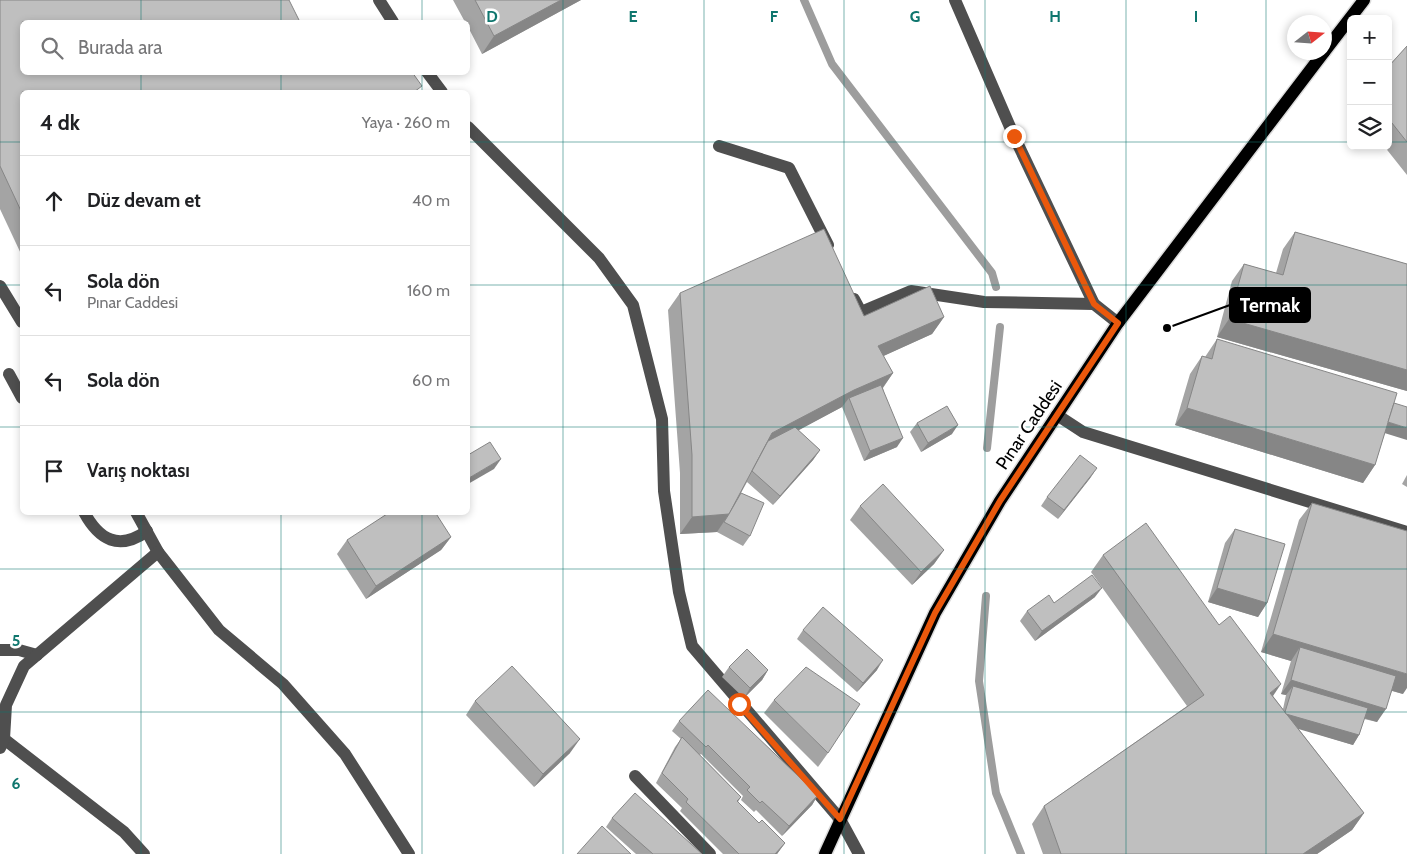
<!DOCTYPE html>
<html lang="tr">
<head>
<meta charset="utf-8">
<style>
  body { margin:0; font-family:Cabin,sans-serif; background:#f6f6f6; color:#202124 }
  .controls { position:absolute; right:15px; top:15px; display:grid; overflow:hidden; border-radius:8px; box-shadow:0 2px 8px #0003 }
  .controls button { width:45px; height:45px; display:grid; place-items:center; padding:0; border:0; border-bottom:1px solid #e0e0e0; background:#fff; color:#202124; font:25px sans-serif }
  .compass { position:absolute; left:1287px; top:15px; width:45px; height:45px; border-radius:50%; background:#fff; box-shadow:0 2px 8px #0003; rotate:73deg }
  .stop { position:absolute; width:15px; height:15px; margin:-11px; border:4px solid #ea580c; border-radius:50%; background:#fff }
  .stop.end { background:#ea580c; border-color:#fff; box-shadow:0 1px 5px #0008 }
  .list { margin:0; padding:0; list-style:none }
  h2 { display:flex; justify-content:space-between; align-items:center; height:65px; margin:0; padding:0 20px; font-size:21px }
  h2 small { font-size:16px; font-weight:400; color:#757577 }
  .list li { display:grid; grid-template-columns:32px 1fr auto; gap:15px; align-items:center; box-sizing:border-box; height:90px; padding:0 20px; border-top:1px solid #e0e0e0 }
  .list b { display:block; font-size:19px; white-space:nowrap }
  .list p { margin:0; font-size:16px; white-space:nowrap; color:#757577 }
  .list em { font-size:16px; font-style:normal; color:#757577 }
  .icon { flex:none; width:28px; height:28px; fill:none; stroke:currentColor; stroke-width:2; stroke-linecap:round; stroke-linejoin:round }
  .map { position:relative; flex:none; width:1407px; height:854px; overflow:hidden }
  .search { position:absolute; background:#fff; box-shadow:0 2px 8px #0003; left:20px; top:20px; width:450px; height:55px; display:flex; align-items:center; gap:12px; box-sizing:border-box; padding:0 18px; border-radius:8px; color:#757577; font-size:19px }
  .panel { position:absolute; background:#fff; box-shadow:0 2px 8px #0003; left:20px; top:90px; width:450px; height:425px; border-radius:8px }
  .map>svg:first-child { display:block }
  .lines { fill:none; stroke-linecap:round; stroke-linejoin:round }
  .stream { stroke:#9d9d9d; stroke-width:8 }
  .major-casing { stroke:#dbdbdb; stroke-width:15 }
  .minor { stroke:#4f4f4f; stroke-width:12 }
  .major { stroke:#000; stroke-width:12 }
  .wall { fill:#a4a4a4 }
  .shaded-wall { fill:#868686 }
  .building { fill:#bfbfbf; stroke:#868686 }
  .route { stroke:#ea580c; stroke-width:6 }
  .grid { fill:none; stroke:#0f766e; stroke-width:1; stroke-opacity:0.55 }
  .labels { text-anchor:middle; dominant-baseline:central; stroke-width:5; stroke-linejoin:round; paint-order:stroke }
  .street-label { font-size:18px; fill:#000; stroke:#fff }
  .grid-label { font-size:16px; text-anchor:middle; font-weight:bold; fill:#0f766e; stroke:#fff; stroke-width:5; stroke-linejoin:round; paint-order:stroke }
  .leader { fill:none; stroke:#000; stroke-width:2 }
  .callout-dot { fill:#000; stroke:#fff; stroke-width:2 }
  .callout { fill:#000; stroke:#000; stroke-width:2 }
  .callout-label { font-size:19px; text-anchor:middle; font-weight:bold; fill:#fff }
</style>
</head>
<body>
<div class="map">
<svg width="1407" height="854" viewBox="0 0 1407 854">
  <rect width="100%" height="100%" fill="#fff"/>
  <g class="lines">
    <!-- stream -->
    <g class="stream">
      <polyline points="804,0 832,64 992,273 996,287"/>
      <polyline points="987,448 1000,327"/>
      <polyline points="986,596 979,681 996,793 1021,854"/>
    </g>
    <defs>
      <g id="major">
        <polyline points="1324,52 1364,0"/>
        <polyline points="825,854 935,613 1000,501 1118,323 1324,52"/>
      </g>
    </defs>
    <!-- major casing -->
    <use href="#major" class="major-casing"/>
    <!-- minor -->
    <g class="minor">
      <polyline points="379,0 393,22"/>
      <polyline points="955,0 1014,136 1094,304 1118,323"/>
      <polyline points="427,72 442,92"/>
      <polyline points="468,127 599,258 633,305 662,419 664,491 679,592 692,646 840,819 859,854"/>
      <polyline points="719,146 789,168 828,245"/>
      <polyline points="0,286 22,322"/>
      <polyline points="854,299 861,312 911,291 984,302 1094,304"/>
      <polyline points="9,374 22,398"/>
      <polyline points="1057,415 1083,432 1407,532"/>
      <path d="M84,512C99,540 119,551 147,531"/>
      <polyline points="136,512 158,552 219,630 283,684 345,754 409,854"/>
      <polyline points="0,650 19,650 37,655"/>
      <polyline points="4,739 124,832 144,854"/>
      <polyline points="0,748 4,739 6,705 24,666 158,552"/>
      <polyline points="635,776 710,854"/>
    </g>
    <!-- major -->
    <use href="#major" class="major"/>
  </g>
  <!-- wall -->
  <g class="wall">
    <polygon points="0,0 22,92 22,256 0,209"/>
    <polygon points="453,0 581,0 482,54 468,27 468,22 465,22"/>
    <polygon points="1407,46 1407,175 1384,146 1388,146 1388,67"/>
    <polygon points="1295,232 1407,264 1407,391 1217,337 1232,281 1244,264 1276,273 1283,249"/>
    <polygon points="680,293 864,316 944,317 932,334 883,356 893,373 883,388 897,447 864,461 842,407 798,430 820,450 813,460 773,505 747,482 741,493 750,536 743,546 717,532 680,534 680,473 668,310"/>
    <polygon points="1217,339 1394,403 1375,465 1363,483 1175,425 1190,374 1202,356 1205,357"/>
    <polygon points="917,423 952,434 921,452 910,432"/>
    <polygon points="1407,475 1407,487 1402,484"/>
    <polygon points="1091,477 1058,519 1041,506 1047,497"/>
    <polygon points="1312,503 1403,694 1392,691 1377,722 1364,719 1359,735 1353,745 1298,728 1364,813 1352,830 1317,854 1043,854 1032,824 1044,806 1187,706 1091,572 1103,555 1219,625 1283,709 1286,695 1281,694 1291,661 1261,652 1299,520"/>
    <polygon points="860,506 944,550 934,564 912,585 850,520"/>
    <polygon points="1235,529 1267,603 1258,617 1208,602 1225,543"/>
    <polygon points="451,537 441,550 366,599 337,554 347,540"/>
    <polygon points="1095,597 1035,641 1020,621 1027,611 1054,603"/>
    <polygon points="803,630 877,670 857,692 797,639"/>
    <polygon points="729,667 768,670 762,680 744,698 722,677"/>
    <polygon points="774,700 828,753 818,767 764,713"/>
    <polygon points="475,701 570,753 534,787 466,715"/>
    <polygon points="679,721 818,795 812,805 782,836 756,810 754,812 741,800 743,796 701,754 700,755 741,797 738,802 759,823 785,843 777,854 723,854 680,811 682,808 656,783 675,747 681,739 672,731"/>
    <polygon points="612,818 702,854 636,854 606,827"/>
  </g>
  <!-- shaded-wall -->
  <g class="shaded-wall">
    <polygon points="561,0 581,0 482,54 494,36"/>
    <polygon points="944,317 932,334 866,364 878,346"/>
    <polygon points="1229,319 1407,370 1407,391 1217,337"/>
    <polygon points="893,373 881,390 849,398 842,407 762,450 772,433 854,390"/>
    <polygon points="1187,408 1375,465 1363,483 1175,425"/>
    <polygon points="1385,421 1407,428 1407,440 1378,431"/>
    <polygon points="958,425 952,434 921,452 928,443"/>
    <polygon points="903,438 897,447 864,461 870,451"/>
    <polygon points="820,450 813,460 773,505 780,496"/>
    <polygon points="501,459 494,469 468,484 468,480 469,478"/>
    <polygon points="1097,468 1091,477 1058,519 1064,510"/>
    <polygon points="729,514 717,532 680,534 692,517"/>
    <polygon points="451,537 441,550 366,599 376,586"/>
    <polygon points="944,550 934,564 912,585 921,572"/>
    <polygon points="1102,588 1095,597 1035,641 1042,631"/>
    <polygon points="1217,588 1267,603 1258,617 1208,602"/>
    <polygon points="1273,634 1407,674 1407,688 1403,694 1296,662 1300,647 1291,661 1261,652"/>
    <polygon points="883,660 877,670 857,692 863,683"/>
    <polygon points="768,670 762,680 744,698 750,688"/>
    <polygon points="1291,680 1386,709 1377,722 1290,696 1293,686 1286,695 1281,694"/>
    <polygon points="1281,684 1269,702 1270,693"/>
    <polygon points="1285,713 1359,735 1353,745 1278,723"/>
    <polygon points="580,739 570,753 534,787 543,774"/>
    <polygon points="818,795 812,805 782,836 789,826"/>
    <polygon points="1364,813 1352,830 1317,854 1303,854"/>
    <polygon points="785,843 777,854 775,854"/>
  </g>
  <!-- building -->
  <g class="building">
    <polygon points="0,0 289,0 300,22 22,22 22,72 412,72 422,86 414,92 22,92 22,213 0,166"/>
    <polygon points="475,0 561,0 494,36"/>
    <polygon points="1407,46 1407,142 1388,118 1388,67"/>
    <polygon points="824,229 864,316 930,286 944,317 878,346 893,373 854,390 772,433 729,514 692,517 692,455 680,293"/>
    <polygon points="1295,232 1407,264 1407,370 1229,319 1244,264 1283,275"/>
    <polygon points="1217,339 1397,393 1375,465 1187,408 1202,356 1212,359"/>
    <polygon points="881,385 903,438 870,451 849,398"/>
    <polygon points="1394,403 1407,407 1407,428 1388,422"/>
    <polygon points="947,406 958,425 928,443 917,423"/>
    <polygon points="795,427 820,450 780,496 752,471 768,441"/>
    <polygon points="490,442 501,459 469,478 468,475 468,455"/>
    <polygon points="1080,455 1097,468 1064,510 1047,497"/>
    <polygon points="883,484 944,550 921,572 860,506"/>
    <polygon points="741,493 764,503 750,536 724,522 729,514"/>
    <polygon points="1312,503 1407,531 1407,674 1273,634"/>
    <polygon points="390,512 435,512 451,537 376,586 347,540"/>
    <polygon points="1146,523 1219,625 1230,616 1281,684 1270,693 1364,813 1303,854 1061,854 1044,806 1204,695 1103,555"/>
    <polygon points="1235,529 1285,544 1267,603 1217,588"/>
    <polygon points="1092,575 1102,588 1042,631 1027,611 1049,595 1054,603"/>
    <polygon points="823,607 883,660 863,683 803,630"/>
    <polygon points="1300,647 1396,676 1386,709 1291,680"/>
    <polygon points="747,649 768,670 750,688 729,667"/>
    <polygon points="512,666 580,739 543,774 475,701"/>
    <polygon points="806,667 860,704 828,753 774,700"/>
    <polygon points="1293,686 1368,708 1359,735 1286,714 1285,712"/>
    <polygon points="708,690 818,795 789,826 762,801 760,803 747,790 750,787 708,745 706,747 679,721"/>
    <polygon points="682,737 741,797 737,801 759,823 762,820 785,843 775,854 739,854 686,802 688,799 662,773"/>
    <polygon points="635,793 702,854 653,854 612,818"/>
    <polygon points="602,826 631,854 577,854"/>
  </g>
  <g class="lines">
    <!-- route -->
    <polyline class="route" points="739,704 840,819 935,613 1000,501 1118,323 1094,304 1014,136"/>
  </g>
  <!-- grid -->
  <path class="grid" d="M141,0V22M281,0V22M422,0V22M563,0V854M704,0V854M844,0V854M985,0V854M1126,0V854M1266,0V854M141,72V92M281,72V92M422,72V92M0,142H22M468,142H1351M1388,142H1407M0,285H22M468,285H1407M0,427H22M468,427H1407M141,512V854M281,512V854M422,512V854M0,569H1407M0,712H1407"/>
  <g class="labels">
    <!-- street labels -->
    <g class="street-label">
      <text transform="translate(1029 425) rotate(-56)">Pınar Caddesi</text>
    </g>
  </g>
  <g class="grid-label">
    <text x="492" y="22">D</text>
    <text x="633" y="22">E</text>
    <text x="774" y="22">F</text>
    <text x="915" y="22">G</text>
    <text x="1055" y="22">H</text>
    <text x="1196" y="22">I</text>
    <text x="16" y="646">5</text>
    <text x="16" y="789">6</text>
  </g>
  <!-- callouts -->
  <path class="leader" d="M1167 328L1230 305"/>
  <circle class="callout-dot" cx="1167" cy="328" r="5"/>
  <rect class="callout" x="1230" y="288" width="80" height="34" rx="5"/>
  <g class="callout-label">
    <text x="1270" y="312">Termak</text>
  </g>
</svg>
<div class="controls">
<button>+</button>
<button>−</button>
<button><svg class="icon" aria-label="layers" viewBox="0 0 24 24"><path d="M12 4l9 5-9 5-9-5zM3 14l9 5 9-5"/></svg></button>
</div>
<svg class="compass" viewBox="-18 -18 36 36"><path d="M0-13l5 13h-10z" fill="#e53935"/><path d="M0 13l5-13h-10z" fill="#757577"/></svg>
<div class="stop" style="left:739px;top:704px"></div>
<div class="stop end" style="left:1014px;top:136px"></div>
<div class="search"><svg class="icon" aria-label="search" viewBox="0 0 24 24"><circle cx="10" cy="10" r="6"/><path d="M15 15l6 6"/></svg>Burada ara</div>
<section class="panel">
<h2>4 dk<small>Yaya · 260 m</small></h2>
<ul class="list">
<li><svg class="icon" aria-label="ahead" viewBox="0 0 24 24"><path d="M12 20V5M6 11l6-6 6 6"/></svg><div><b>Düz devam et</b></div><em>40 m</em></li>
<li><svg class="icon" aria-label="left" viewBox="0 0 24 24"><path d="M17 20v-9H6M10 6l-5 5 5 5"/></svg><div><b>Sola dön</b><p>Pınar Caddesi</p></div><em>160 m</em></li>
<li><svg class="icon" aria-label="left" viewBox="0 0 24 24"><path d="M17 20v-9H6M10 6l-5 5 5 5"/></svg><div><b>Sola dön</b></div><em>60 m</em></li>
<li><svg class="icon" aria-label="arrive" viewBox="0 0 24 24"><path d="M6 21V4h12l-3 4 3 4H6"/></svg><div><b>Varış noktası</b></div></li>
</ul>
</section>
</div>
</body>
</html>
